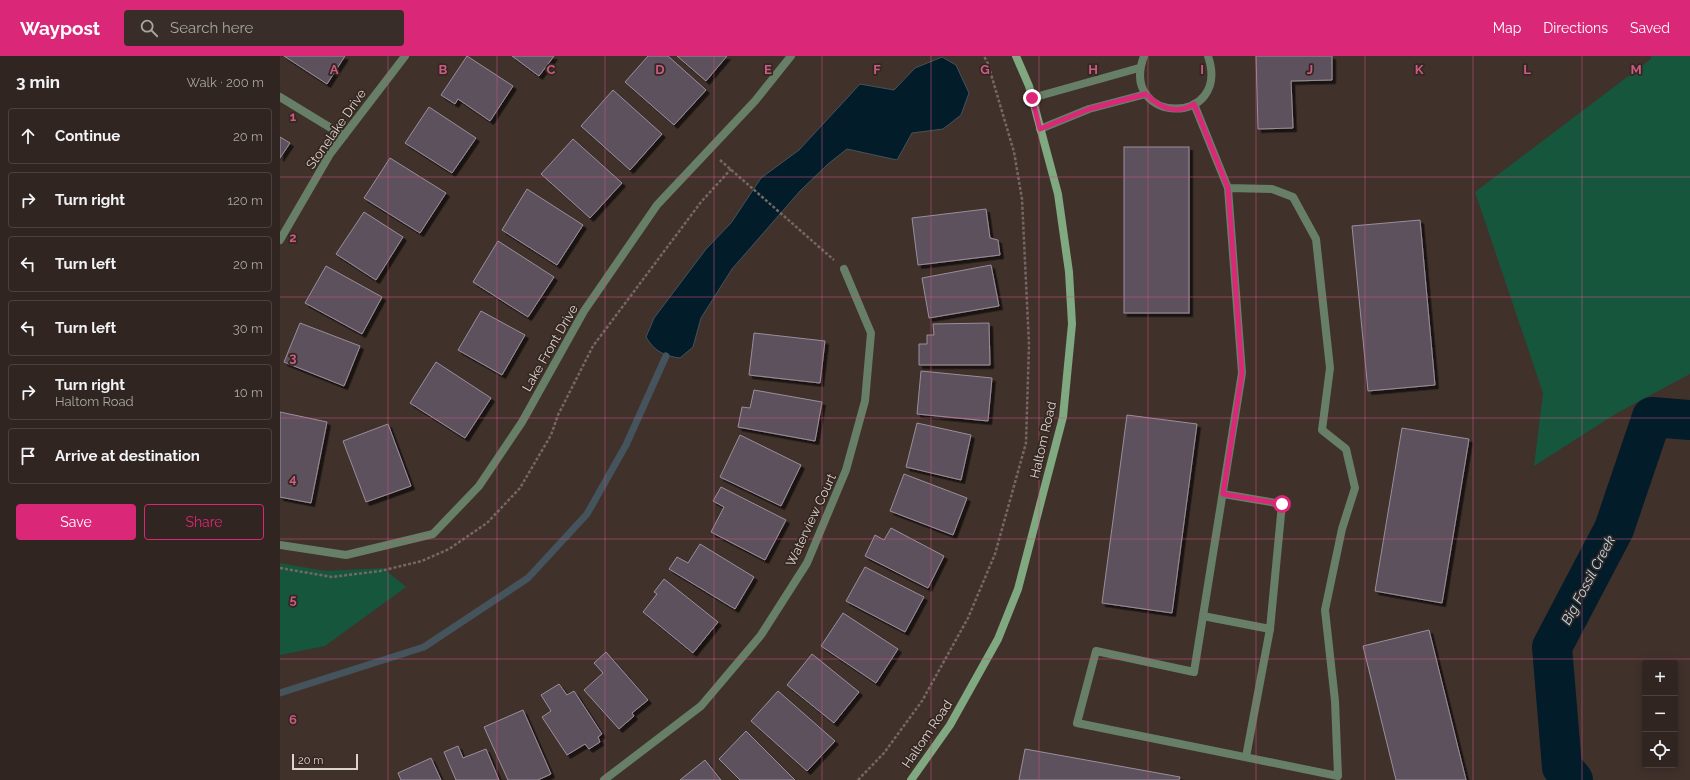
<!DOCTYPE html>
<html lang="en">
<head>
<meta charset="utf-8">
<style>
  body { margin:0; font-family:Raleway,sans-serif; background:#382d29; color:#f1f3f6 }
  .controls { position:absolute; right:12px; bottom:12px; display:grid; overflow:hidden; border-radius:4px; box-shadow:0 2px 10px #0003 }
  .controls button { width:36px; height:36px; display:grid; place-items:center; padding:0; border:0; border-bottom:1px solid #4b423e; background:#302520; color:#f1f3f6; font:20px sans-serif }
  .scale { position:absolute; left:12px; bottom:10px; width:66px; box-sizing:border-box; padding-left:4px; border:2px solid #ddd4d0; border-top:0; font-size:11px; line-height:14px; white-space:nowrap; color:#ddd4d0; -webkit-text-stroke:3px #352721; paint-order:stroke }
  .stop { position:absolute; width:12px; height:12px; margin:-9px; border:3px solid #db2777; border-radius:50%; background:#fff }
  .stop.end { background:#db2777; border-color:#fff; box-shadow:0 1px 4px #0008 }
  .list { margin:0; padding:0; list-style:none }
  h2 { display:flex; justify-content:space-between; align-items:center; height:52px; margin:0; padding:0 16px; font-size:17px }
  h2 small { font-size:13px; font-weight:400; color:#a8a5a5 }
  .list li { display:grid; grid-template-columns:26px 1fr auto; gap:12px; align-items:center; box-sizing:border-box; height:56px; margin:0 8px 8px; padding:0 8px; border:1px solid #4b423e; border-radius:4px }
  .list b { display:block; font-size:15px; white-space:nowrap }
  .list p { margin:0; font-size:13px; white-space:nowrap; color:#a8a5a5 }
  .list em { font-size:13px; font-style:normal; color:#a8a5a5 }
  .actions { display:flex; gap:8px; padding:12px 16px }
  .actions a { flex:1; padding:9px 0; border:1px solid #db2777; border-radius:4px; text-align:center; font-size:14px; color:#db2777 }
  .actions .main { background:#db2777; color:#fff }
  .icon { flex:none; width:22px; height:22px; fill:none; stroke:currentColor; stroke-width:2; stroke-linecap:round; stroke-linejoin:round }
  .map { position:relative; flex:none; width:1410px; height:724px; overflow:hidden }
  header { display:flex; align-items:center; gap:24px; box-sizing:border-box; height:56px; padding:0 20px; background:#db2777; color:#fff }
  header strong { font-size:19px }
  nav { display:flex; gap:22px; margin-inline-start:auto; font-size:14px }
  .search { width:280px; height:36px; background:#382d29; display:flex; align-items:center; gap:10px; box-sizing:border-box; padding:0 14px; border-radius:4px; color:#a8a5a5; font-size:15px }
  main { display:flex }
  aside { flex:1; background:#302520 }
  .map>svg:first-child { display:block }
  .green { fill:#16563d }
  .water { fill:#031c2a; stroke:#44535c }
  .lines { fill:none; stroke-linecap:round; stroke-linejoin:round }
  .stream { stroke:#44535c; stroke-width:7 }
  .river { stroke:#031c2a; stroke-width:40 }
  .building { fill:#5c515d; stroke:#9b8e9c; filter:url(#shadow) }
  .path { stroke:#756863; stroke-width:2.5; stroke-dasharray:3 2; stroke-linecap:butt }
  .minor { stroke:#667f66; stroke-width:8 }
  .secondary { stroke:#80a881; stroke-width:8 }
  .route { stroke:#db2777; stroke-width:5 }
  .grid { fill:none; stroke:#cb5a84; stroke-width:1; stroke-opacity:0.55 }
  .labels { text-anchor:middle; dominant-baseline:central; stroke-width:3.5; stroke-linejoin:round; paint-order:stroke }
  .street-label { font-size:13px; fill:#ddd4d0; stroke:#352721 }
  .water-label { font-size:14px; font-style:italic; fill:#b6ddf6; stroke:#352721 }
  .grid-label { font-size:13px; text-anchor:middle; font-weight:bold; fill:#cb5a84; stroke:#352721; stroke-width:3.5; stroke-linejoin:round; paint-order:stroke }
</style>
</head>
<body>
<header>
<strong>Waypost</strong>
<div class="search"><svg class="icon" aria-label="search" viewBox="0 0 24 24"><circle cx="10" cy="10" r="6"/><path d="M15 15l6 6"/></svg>Search here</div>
<nav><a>Map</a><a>Directions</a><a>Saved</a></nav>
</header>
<main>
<aside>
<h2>3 min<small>Walk · 200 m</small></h2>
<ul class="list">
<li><svg class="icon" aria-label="ahead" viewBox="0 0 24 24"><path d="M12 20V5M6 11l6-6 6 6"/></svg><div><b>Continue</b></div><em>20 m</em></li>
<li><svg class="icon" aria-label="right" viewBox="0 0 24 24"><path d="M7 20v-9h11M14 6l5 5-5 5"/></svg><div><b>Turn right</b></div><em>120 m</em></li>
<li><svg class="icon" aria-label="left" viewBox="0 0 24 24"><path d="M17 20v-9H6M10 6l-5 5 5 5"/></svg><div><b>Turn left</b></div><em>20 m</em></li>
<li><svg class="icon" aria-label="left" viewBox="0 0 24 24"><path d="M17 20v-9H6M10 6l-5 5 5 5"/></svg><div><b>Turn left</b></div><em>30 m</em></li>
<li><svg class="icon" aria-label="right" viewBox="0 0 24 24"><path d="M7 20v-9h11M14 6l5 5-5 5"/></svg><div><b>Turn right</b><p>Haltom Road</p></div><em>10 m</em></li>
<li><svg class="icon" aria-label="arrive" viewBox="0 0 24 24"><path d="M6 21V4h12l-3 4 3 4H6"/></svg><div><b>Arrive at destination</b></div></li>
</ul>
<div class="actions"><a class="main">Save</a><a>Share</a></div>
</aside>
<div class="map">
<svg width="1410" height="724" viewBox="0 0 1410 724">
  <defs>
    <filter id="shadow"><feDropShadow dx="3.5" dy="3.5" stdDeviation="0" flood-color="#0009"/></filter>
  </defs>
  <rect width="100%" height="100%" fill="#40312b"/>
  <!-- green -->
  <g class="green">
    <polygon points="1371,0 1410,0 1410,318 1337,357 1254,410 1263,337 1195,136 1371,3"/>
    <polygon points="0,507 46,515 103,512 126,531 45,590 0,599"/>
  </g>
  <!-- water -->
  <path class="water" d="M662,1L676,9L689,37L681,59L663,73L632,77L617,104L567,93L548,108L520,135L452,213L421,262L413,291L400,302C384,300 374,295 366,281L374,262L426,193L451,167L481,122L519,94L580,28L614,34L635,12Z"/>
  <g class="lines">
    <!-- stream -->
    <polyline class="stream" points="0,637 144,591 248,522 307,458 346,389 386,300"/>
    <!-- river -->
    <polyline class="river" points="1293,724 1282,711 1272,591 1334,473 1372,361 1410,364"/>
  </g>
  <!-- building -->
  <g class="building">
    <polygon points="4,0 65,0 47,28"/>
    <polygon points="187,0 233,30 210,65 178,43 175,48 161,39"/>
    <polygon points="232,0 274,0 259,20"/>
    <polygon points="368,0 388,0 426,34 394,69 345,26"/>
    <polygon points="397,0 447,0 426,25"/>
    <polygon points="976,0 1052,0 1052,24 1011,25 1013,72 978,73"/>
    <polygon points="333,34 382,78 350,114 301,70"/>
    <polygon points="149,51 196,82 172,117 125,87"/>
    <polygon points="0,81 10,87 0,102"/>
    <polygon points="293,83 342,127 310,162 261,118"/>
    <rect x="844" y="91" width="65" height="166"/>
    <polygon points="110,102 166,137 140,177 84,142"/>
    <polygon points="247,133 303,169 277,209 222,174"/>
    <polygon points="706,153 710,182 718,184 720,199 638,209 632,162"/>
    <polygon points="84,156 123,181 96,224 56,198"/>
    <polygon points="1140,164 1155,329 1088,335 1072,170"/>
    <polygon points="218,185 274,221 248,261 193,226"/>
    <polygon points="711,209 719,250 649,262 642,222"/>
    <polygon points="46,210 102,241 82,278 25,247"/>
    <polygon points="201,255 245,279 222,319 178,294"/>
    <polygon points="20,267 80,290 64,330 4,306"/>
    <polygon points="709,267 710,309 639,309 639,288 647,288 647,279 654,279 653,268"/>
    <polygon points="474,277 545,285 540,327 469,319"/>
    <polygon points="156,306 211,342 185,382 130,347"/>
    <polygon points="641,315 712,322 708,365 637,358"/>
    <polygon points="474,334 542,346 535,385 458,371 462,351 470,352"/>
    <polygon points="0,356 47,366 31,447 0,441"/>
    <polygon points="847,359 917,368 892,557 822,547"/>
    <polygon points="637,367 691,379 681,424 626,411"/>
    <polygon points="108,368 131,430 86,446 63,385"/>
    <polygon points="1122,372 1189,383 1162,547 1095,535"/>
    <polygon points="460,379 521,409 501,450 440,421"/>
    <polygon points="624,418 687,442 673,479 610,455"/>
    <polygon points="441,431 506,464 485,504 431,476 444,451 433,445"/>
    <polygon points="611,472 664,500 648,532 585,500 595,479 604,484"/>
    <polygon points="420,488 474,521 455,553 389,513 397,501 408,507"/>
    <polygon points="585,511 644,541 625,576 566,545"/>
    <polygon points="384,523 438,566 413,597 363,556 377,538 374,536"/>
    <polygon points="563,557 618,593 596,627 541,590"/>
    <polygon points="1149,574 1186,724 1116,724 1083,590"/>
    <polygon points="326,596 368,644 352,657 354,660 339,673 304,634 323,617 314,607"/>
    <polygon points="532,598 579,636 554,667 507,629"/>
    <polygon points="279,628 287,639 294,635 322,678 318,681 320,686 309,693 305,688 287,699 262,661 271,655 261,639"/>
    <polygon points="498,635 555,685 527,715 471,665"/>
    <polygon points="243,654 271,718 258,724 228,724 204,671"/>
    <polygon points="466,675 515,724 460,724 439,703"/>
    <polygon points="178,690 183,702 206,693 219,724 176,724 164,696"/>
    <polygon points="745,693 900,721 899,724 739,724"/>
    <polygon points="151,702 161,724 121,724 118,717"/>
    <polygon points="425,704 441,724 400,724"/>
  </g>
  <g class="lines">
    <!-- path -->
    <g class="path">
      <polyline points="440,104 554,204"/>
      <polyline points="0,512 52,521 100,515 142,505 169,493 207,467 240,432 271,379 278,359 313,290 421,146 451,113"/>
      <polyline points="578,724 604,697 642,645 688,562 715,498 746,387 749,288 742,143 734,96 708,8 704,0"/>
    </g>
    <!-- minor -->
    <g class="minor">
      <path d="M864,0C838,69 952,71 928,0"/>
      <polyline points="0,41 64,80"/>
      <polyline points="752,42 859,12"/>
      <polyline points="914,48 948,132 962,317 914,616 816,595 797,667 1058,720 1055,645 1045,554 1062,473 1075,432 1066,393 1042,374 1050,312 1036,183 1013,141 992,133 948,132"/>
      <polyline points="760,73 809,53 866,38"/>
      <polyline points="0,184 50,98 125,0"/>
      <polyline points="943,438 1002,448 990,573"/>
      <polyline points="0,489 66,499 153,478 199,430 242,366 304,255 377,149 475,45 511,0"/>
      <polyline points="923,560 990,573 966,701"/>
      <polyline points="324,724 421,650 481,579 527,507 566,414 585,345 591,277 564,213"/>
    </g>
    <!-- secondary -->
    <polyline class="secondary" points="631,724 670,669 718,583 738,533 783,361 792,268 789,216 778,138 749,30 736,0"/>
  </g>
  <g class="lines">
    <!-- route -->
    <path class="route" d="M752,42L760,73L809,53L866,38C879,52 897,59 914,48L948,132L962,317L943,438L1002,448"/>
  </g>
  <!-- grid -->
  <path class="grid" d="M108,0V724M217,0V724M325,0V724M434,0V724M542,0V724M651,0V724M759,0V724M868,0V724M976,0V724M1085,0V724M1193,0V724M1302,0V724M0,121H1410M0,241H1410M0,362H1410M0,483H1410M0,603H1410"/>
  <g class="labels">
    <!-- street labels -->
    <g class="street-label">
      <text transform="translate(56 73) rotate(-55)">Stonelake Drive</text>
      <text transform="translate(270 292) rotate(-60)">Lake Front Drive</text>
      <text transform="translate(763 384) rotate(-77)">Haltom Road</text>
      <text transform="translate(531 464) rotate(-65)">Waterview Court</text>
      <text transform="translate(647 678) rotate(-56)">Haltom Road</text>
    </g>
    <!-- water labels -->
    <g class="water-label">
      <text transform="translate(1308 524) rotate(-62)">Big Fossil Creek</text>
    </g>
  </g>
  <g class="grid-label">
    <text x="54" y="18">A</text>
    <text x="163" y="18">B</text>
    <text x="271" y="18">C</text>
    <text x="380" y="18">D</text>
    <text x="488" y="18">E</text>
    <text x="597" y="18">F</text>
    <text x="705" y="18">G</text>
    <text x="813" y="18">H</text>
    <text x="922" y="18">I</text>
    <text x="1030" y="18">J</text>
    <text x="1139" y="18">K</text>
    <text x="1247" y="18">L</text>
    <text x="1356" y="18">M</text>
    <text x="13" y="65">1</text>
    <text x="13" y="186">2</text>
    <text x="13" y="306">3</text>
    <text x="13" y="427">4</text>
    <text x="13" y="548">5</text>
    <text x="13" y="668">6</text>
  </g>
</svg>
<div class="controls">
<button>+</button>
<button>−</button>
<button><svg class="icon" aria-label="locate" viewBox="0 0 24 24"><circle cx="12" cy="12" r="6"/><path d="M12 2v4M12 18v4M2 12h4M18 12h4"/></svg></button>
</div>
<div class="scale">20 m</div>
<div class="stop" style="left:1002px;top:448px"></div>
<div class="stop end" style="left:752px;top:42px"></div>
</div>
</main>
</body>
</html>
